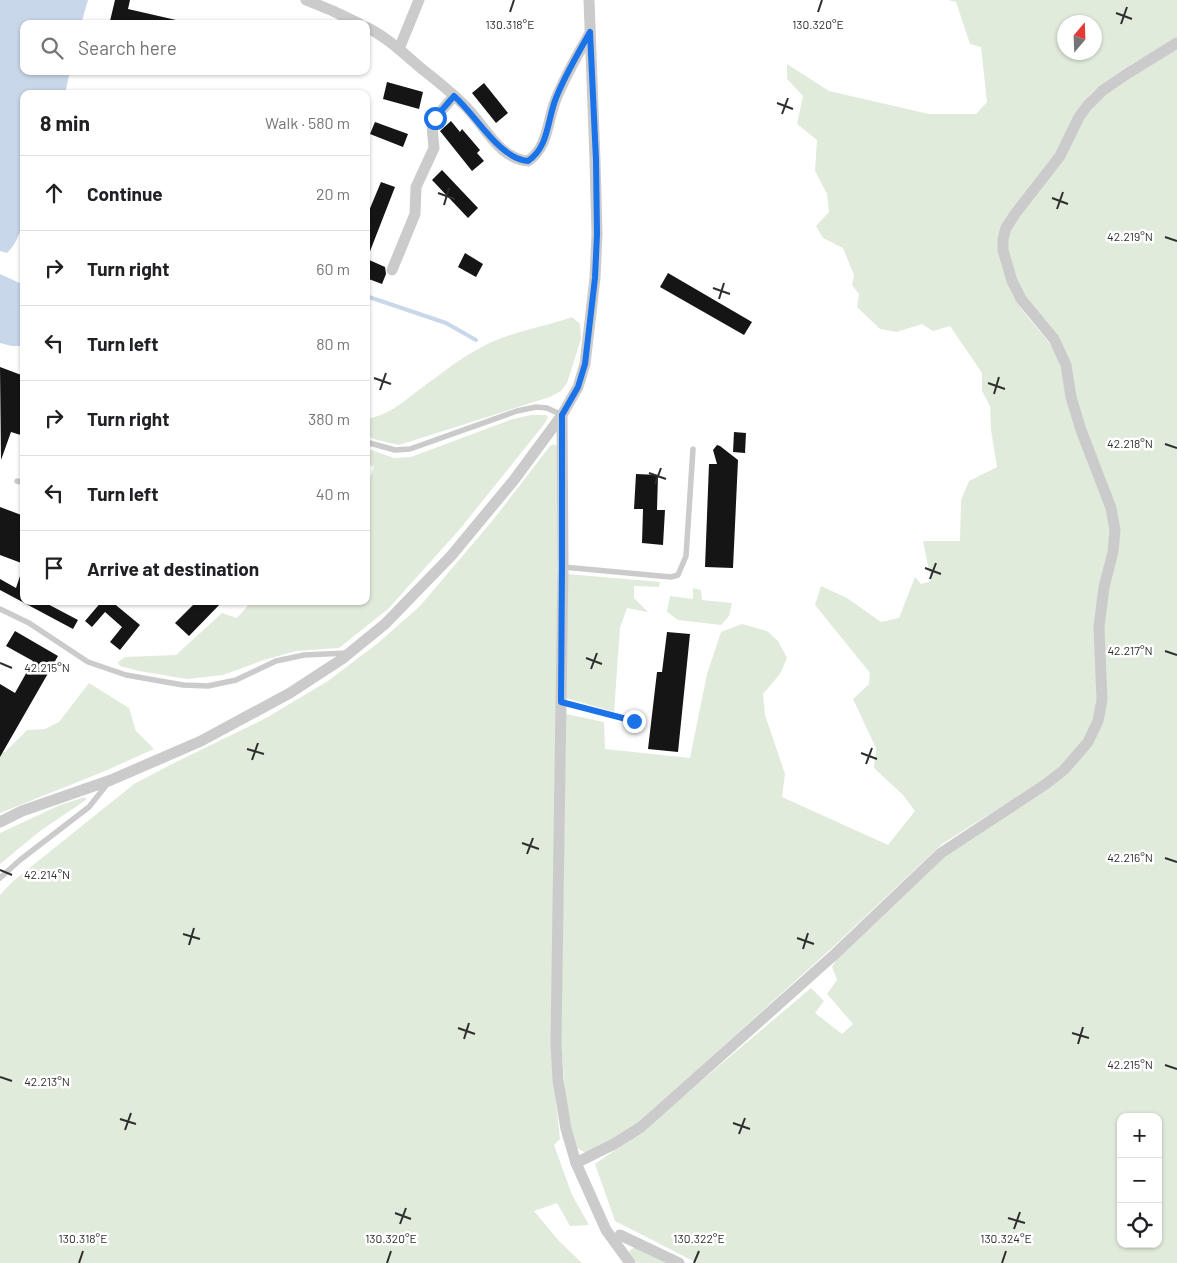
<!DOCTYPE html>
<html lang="en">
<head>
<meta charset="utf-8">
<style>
  body { margin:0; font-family:Barlow,sans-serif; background:#f2f2f2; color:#202124 }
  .controls { position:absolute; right:15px; bottom:15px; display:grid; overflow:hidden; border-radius:10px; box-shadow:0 1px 4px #0004 }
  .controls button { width:45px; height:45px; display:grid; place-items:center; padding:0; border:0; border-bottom:1px solid #e0e0e0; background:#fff; color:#202124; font:25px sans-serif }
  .compass { position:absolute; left:1057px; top:15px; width:45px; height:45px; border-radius:50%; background:#fff; box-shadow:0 1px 4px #0004; rotate:19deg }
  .stop { position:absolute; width:15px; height:15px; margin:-11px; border:4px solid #1a73e8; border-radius:50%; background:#fff }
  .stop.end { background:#1a73e8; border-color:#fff; box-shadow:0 1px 5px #0008 }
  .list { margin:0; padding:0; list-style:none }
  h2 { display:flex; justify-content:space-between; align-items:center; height:65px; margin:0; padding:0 20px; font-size:21px }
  h2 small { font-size:16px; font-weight:400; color:#757577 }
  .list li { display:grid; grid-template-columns:32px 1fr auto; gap:15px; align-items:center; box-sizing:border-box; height:75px; padding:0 20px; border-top:1px solid #e0e0e0 }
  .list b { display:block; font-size:19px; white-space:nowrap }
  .list em { font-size:16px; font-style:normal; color:#757577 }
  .icon { flex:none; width:28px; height:28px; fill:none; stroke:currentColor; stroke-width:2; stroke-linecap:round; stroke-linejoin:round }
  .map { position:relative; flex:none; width:1177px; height:1263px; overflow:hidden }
  .search { position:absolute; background:#fff; box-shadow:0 1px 4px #0004; left:20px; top:20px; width:350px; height:55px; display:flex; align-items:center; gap:12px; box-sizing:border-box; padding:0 18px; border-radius:10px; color:#757577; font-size:19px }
  .panel { position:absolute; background:#fff; box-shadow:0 1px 4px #0004; left:20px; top:90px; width:350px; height:515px; border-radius:10px }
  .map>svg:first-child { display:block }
  .green { fill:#e1ebdc; fill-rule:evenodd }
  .water { fill:#c9d7ea }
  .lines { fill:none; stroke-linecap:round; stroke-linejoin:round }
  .stream { stroke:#c9d7ea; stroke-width:4 }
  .building { fill:#151515 }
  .lane { stroke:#cbcbcb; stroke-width:5.5 }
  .street { stroke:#cbcbcb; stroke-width:11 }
  .route { stroke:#1a73e8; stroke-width:6 }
  .ticks { fill:none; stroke:#2e2e2e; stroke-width:2 }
  .ticks-label { font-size:12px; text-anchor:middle; fill:#2e2e2e; stroke:#fff; stroke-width:5; stroke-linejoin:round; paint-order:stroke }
</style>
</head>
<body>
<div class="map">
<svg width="1177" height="1263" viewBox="0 0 1177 1263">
  <rect width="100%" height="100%" fill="#fff"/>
  <!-- green -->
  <g class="green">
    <path d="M948,0H1177V38L1123,69L1092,92L1082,105L1057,151L1040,177L999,252C1003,269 1007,286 1016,301C1028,320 1046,335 1057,355L1109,511L1111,529L1097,702L1094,721L1083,740L1061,766L1042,781L942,844L833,947L637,1124L592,1153L584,1152L575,1147L567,1117L561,1040L566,714L604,722L605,749L690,758L707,674L721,632L742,624L767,631L778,641L787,658L780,674L763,694L765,715L785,774L782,797L888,845L915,811L903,795L874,768L876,748L853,699L869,684L870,673L815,605L821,586L847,598L881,622L899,618L915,577L921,584L931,581L923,541H960L961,500L969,481L997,467L991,430L990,406L982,391V373L950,326L933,331L922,324L897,332L880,329L857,307L859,294L852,285L854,275L843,248L823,238L816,226L829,212L827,194L815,171L817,140L797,124L803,96L787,79V64L829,91L929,114H976L987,102L981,47L970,44L956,2ZM1064,22H1094V52H1064Z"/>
    <path d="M1177,49V1263H697L615,1221L595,1164L642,1131L811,988L824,1001L815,1013L842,1034L853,1024L827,994L837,980L832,967L838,957L946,855L1048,789L1068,774L1090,745L1101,724L1102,627L1118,534L1076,400L1070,366L1024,297L1016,281L1008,249V239L1011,229L1084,119L1104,94ZM1121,1117H1158V1244H1121Z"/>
    <path d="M572,317L580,324L581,339L567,383L561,391L550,397L399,445L377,440L366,436V419C386,416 401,404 416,392C437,377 457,360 480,348C508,332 541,328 572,317Z"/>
    <polygon points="531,415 546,415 548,417 545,423 460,529 388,609 339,648 296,651 264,660 223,675 187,679 139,671 120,666 118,662 125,657 176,655 222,613 237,618 252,601 366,601 366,488 374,467 366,463 366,448 394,458 411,457 513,419"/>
    <polygon points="554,444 557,446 559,453 552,1066 560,1139 554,1145 572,1195 589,1225 570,1226 557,1203 534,1211 559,1241 582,1263 0,1263 0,895 12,882 134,784 170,765 266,718 328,681 378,643 420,606 493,520 550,446"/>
    <polygon points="568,574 660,582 659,587 634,586 634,598 648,612 627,608 620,628 614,712 566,698"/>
    <polygon points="693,588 701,590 702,600 732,603 729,616 721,625 678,620 667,612 670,596 693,599"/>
    <polygon points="89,683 129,708 136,731 154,749 105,771 0,813 0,752 5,752 27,730 45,729 59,722"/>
    <polygon points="85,797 86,800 40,831 0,864 0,833 60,805"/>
    <polygon points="635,1247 672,1263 637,1263 631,1256 629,1251"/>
  </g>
  <!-- water -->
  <g class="water">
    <path d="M0,0H88L81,24H24V71H70L65,94H24V221C20,233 16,244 7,253L0,251Z"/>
    <polygon points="0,274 24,285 24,343 22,346 11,346 0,343"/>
  </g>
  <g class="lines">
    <!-- stream -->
    <polyline class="stream" points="366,296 446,323 476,340"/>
  </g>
  <!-- building -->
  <g class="building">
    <polygon points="115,0 130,0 128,9 176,20 176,24 123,24 110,21"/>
    <polygon points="387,82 423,92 419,109 383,99"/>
    <polygon points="484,83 508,113 496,123 472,93"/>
    <polygon points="451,121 460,132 462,129 480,150 477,153 484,161 472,171 440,131"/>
    <polygon points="375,122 408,134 403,147 370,134"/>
    <polygon points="442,170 478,208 468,218 432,180"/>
    <polygon points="381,182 395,187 367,259 385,267 386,274 382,284 366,278 366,218"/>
    <polygon points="465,253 483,264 476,277 458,267"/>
    <polygon points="668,273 752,322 744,335 660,287"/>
    <polygon points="0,367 24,376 24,436 11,432 1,460"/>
    <polygon points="734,432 746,433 745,453 733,452"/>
    <polygon points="717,445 720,446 738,460 733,568 705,567 709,464 717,464 713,450"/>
    <polygon points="636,474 658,475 657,510 665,510 663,545 642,543 643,509 634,509"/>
    <polygon points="0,507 24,516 24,564 0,555"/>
    <polygon points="22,570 24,571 24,601 42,601 78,620 73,629 0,590 0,579 16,588"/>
    <polygon points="102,601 111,601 140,625 120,650 110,642 122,627 105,612 92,627 85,621"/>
    <polygon points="197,601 223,601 189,636 175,623"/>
    <polygon points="15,631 58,656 0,757 0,684 15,693 33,661 6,646"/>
    <polygon points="667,632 690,634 678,752 648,749 657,672 662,672"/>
  </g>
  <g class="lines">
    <!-- lane -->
    <g class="lane">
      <polyline points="366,442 395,450 410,449 517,411 536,407 547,408 562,415"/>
      <polyline points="17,481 24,483"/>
      <polyline points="563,567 671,577 678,575 686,556 693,449"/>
      <polyline points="0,609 29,623 88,662 126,675 183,685 208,686 236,680 276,661 304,655 347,653"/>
      <polyline points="561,702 635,721"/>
      <polyline points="0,878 20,860 89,807 108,783"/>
    </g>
    <!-- street -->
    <g class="street">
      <polyline points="306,0 333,11 360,24"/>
      <path d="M366,27C387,37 404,54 422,69C436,80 450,91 463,104C484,123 497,158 528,161C549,147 547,120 556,99C565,76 578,54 590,33"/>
      <polyline points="399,49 419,0"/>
      <polyline points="392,270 415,214 416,187 434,148 432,126 435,118 454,96"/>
      <polyline points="562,415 563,567 556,1042 558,1080 566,1129 576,1163 606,1230 630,1263"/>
      <polyline points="0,822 22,811 111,780 201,741 290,693 342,659 385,624 451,556 514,480 562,415 578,387 585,364 595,278 597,234 595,160 589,0"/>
      <polyline points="576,1163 614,1144 641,1127 834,955 941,853 1046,784 1064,770 1088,742 1098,721 1102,700 1099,627 1104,587 1113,552 1115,530 1111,508 1081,430 1071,397 1066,365 1054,339 1021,299 1012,281 1003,250 1003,239 1006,228 1015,214 1060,156 1079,117 1088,105 1102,91 1125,75 1177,43"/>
      <polyline points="620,1235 679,1263"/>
    </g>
  </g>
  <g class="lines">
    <!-- route -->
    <path class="route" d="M435,118L454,96C477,116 498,158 528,161C549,147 547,120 556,98C565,75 578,54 590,32L596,160L597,234L595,278L585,364L578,387L562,415V567L561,702L634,721"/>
  </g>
  <!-- ticks -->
  <path class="ticks" d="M510,12L514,0M818,12L822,0M1116,13L1132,19M1121,24L1127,7M777,103L793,109M782,114L788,98M438,193L455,199M1052,198L1068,204M444,205L449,188M1057,209L1063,192M1165,237L1177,241M713,288L730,294M719,299L724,283M374,378L391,384M988,383L1005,389M380,390L386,373M994,394L999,377M1165,444L1177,448M649,473L666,479M655,484L661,468M925,568L941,574M930,579L936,563M1165,651L1177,655M586,658L602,664M0,663L12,668M591,669L597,653M247,749L264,754M861,753L877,759M252,760L258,743M866,764L872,748M522,843L539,849M527,854L533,838M1165,858L1177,862M0,870L12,875M183,934L200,939M797,938L814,944M189,945L194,928M803,949L808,933M458,1028L475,1034M1072,1033L1089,1038M464,1039L469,1023M1078,1044L1083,1027M1165,1065L1177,1069M0,1077L12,1081M120,1119L136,1124M733,1123L750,1129M125,1130L131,1113M739,1134L745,1118M395,1213L411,1219M1008,1218L1025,1223M400,1224L406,1208M1014,1229L1020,1212M79,1263L83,1251M387,1263L391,1251M694,1263L699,1251M1002,1263L1006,1251"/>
  <g class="ticks-label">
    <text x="510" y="29">130.318°E</text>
    <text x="818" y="29">130.320°E</text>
    <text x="1130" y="241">42.219°N</text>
    <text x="1130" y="448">42.218°N</text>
    <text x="1130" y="655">42.217°N</text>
    <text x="47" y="672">42.215°N</text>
    <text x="1130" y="862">42.216°N</text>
    <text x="47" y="879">42.214°N</text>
    <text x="1130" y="1069">42.215°N</text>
    <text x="47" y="1086">42.213°N</text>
    <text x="83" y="1243">130.318°E</text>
    <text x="391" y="1243">130.320°E</text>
    <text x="699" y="1243">130.322°E</text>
    <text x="1006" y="1243">130.324°E</text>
  </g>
</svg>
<div class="controls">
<button>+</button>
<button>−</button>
<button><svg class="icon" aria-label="locate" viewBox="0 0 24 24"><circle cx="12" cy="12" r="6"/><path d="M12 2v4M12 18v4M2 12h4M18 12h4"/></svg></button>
</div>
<svg class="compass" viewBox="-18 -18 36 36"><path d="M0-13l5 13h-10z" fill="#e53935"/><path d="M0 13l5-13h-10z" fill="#757577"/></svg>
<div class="stop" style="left:435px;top:118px"></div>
<div class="stop end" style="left:634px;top:721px"></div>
<div class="search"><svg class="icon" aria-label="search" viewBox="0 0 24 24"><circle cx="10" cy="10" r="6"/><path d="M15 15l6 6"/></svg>Search here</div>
<section class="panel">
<h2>8 min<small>Walk · 580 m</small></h2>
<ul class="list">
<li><svg class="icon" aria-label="ahead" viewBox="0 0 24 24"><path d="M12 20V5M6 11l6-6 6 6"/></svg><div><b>Continue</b></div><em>20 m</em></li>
<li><svg class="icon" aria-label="right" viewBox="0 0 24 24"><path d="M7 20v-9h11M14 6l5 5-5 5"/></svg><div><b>Turn right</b></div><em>60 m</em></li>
<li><svg class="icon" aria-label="left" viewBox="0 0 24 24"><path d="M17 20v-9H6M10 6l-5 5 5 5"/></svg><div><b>Turn left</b></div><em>80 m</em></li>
<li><svg class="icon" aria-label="right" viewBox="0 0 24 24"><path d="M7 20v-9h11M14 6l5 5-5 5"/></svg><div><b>Turn right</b></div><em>380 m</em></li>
<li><svg class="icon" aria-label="left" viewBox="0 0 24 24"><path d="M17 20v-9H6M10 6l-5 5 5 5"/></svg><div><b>Turn left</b></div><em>40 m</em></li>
<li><svg class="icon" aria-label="arrive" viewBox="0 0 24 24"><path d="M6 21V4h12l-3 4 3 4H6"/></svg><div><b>Arrive at destination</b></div></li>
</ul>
</section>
</div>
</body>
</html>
